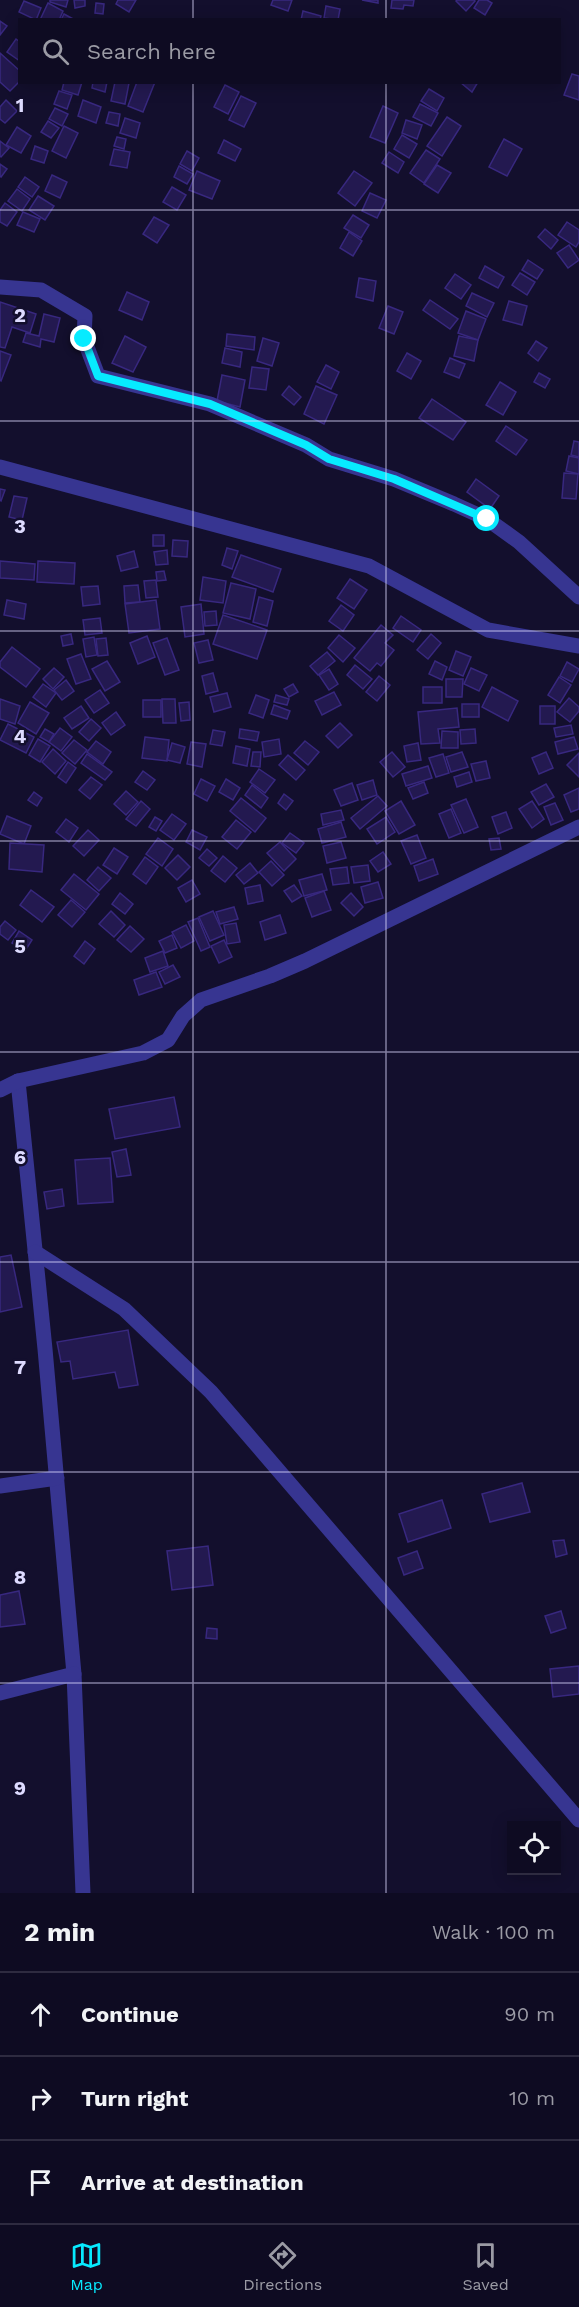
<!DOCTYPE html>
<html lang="en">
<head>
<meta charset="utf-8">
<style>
  body { margin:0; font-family:"Work Sans",sans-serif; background:#1c192f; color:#f1f3f6 }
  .controls { position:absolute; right:18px; bottom:18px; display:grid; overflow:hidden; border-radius:0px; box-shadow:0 3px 15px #0003 }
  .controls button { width:54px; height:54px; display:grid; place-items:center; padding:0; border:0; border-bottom:2px solid #2e2b40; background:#0e0b22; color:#f1f3f6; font:30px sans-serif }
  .stop { position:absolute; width:18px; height:18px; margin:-14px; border:4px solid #07ebff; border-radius:50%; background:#fff }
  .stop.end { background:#07ebff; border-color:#fff; box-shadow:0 2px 6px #0008 }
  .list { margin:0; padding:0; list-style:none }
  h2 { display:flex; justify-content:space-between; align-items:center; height:78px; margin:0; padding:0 24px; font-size:26px }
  h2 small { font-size:20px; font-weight:400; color:#9b9ba5 }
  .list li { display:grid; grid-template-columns:39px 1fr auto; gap:18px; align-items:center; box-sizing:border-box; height:84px; padding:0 24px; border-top:2px solid #2e2b40 }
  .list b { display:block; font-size:22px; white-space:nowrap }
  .list em { font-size:20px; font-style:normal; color:#9b9ba5 }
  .icon { flex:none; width:33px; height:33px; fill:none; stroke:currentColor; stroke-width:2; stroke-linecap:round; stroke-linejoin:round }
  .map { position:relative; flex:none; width:579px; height:1893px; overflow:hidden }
  .search { position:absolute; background:#0e0b22; box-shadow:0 3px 15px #0003; left:18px; right:18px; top:18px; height:66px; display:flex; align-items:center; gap:15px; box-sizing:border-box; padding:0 21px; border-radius:0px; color:#9b9ba5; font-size:22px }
  .sheet { height:330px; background:#0e0b22 }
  nav { display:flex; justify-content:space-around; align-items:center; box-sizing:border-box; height:84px; border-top:2px solid #2e2b40; background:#0e0b22; font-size:16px; color:#9b9ba5 }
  nav a { display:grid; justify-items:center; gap:3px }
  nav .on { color:#07ebff }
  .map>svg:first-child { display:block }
  .building { fill:#231950; stroke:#38287f; stroke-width:1.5 }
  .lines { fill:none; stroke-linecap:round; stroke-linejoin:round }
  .street { stroke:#373591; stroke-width:15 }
  .route { stroke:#07ebff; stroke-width:8 }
  .grid { fill:none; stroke:#dedbff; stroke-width:1.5; stroke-opacity:0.55 }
  .grid-label { font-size:20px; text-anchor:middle; font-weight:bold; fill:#dedbff; stroke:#130f2d; stroke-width:5; stroke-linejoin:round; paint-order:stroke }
</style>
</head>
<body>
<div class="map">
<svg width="579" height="1893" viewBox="0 0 579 1893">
  <rect width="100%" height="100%" fill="#130f2d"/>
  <!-- building -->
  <g class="building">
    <polygon points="50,0 68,0 66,7 50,2"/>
    <polygon points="74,0 85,0 85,6 75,8"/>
    <polygon points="118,0 136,0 129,12 116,4"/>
    <polygon points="273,0 292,0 288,11 271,5"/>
    <polygon points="362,0 378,0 378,3"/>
    <polygon points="392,0 414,0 413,6 404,5 403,9 391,8"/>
    <polygon points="457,0 474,0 475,1 466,11 456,1"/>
    <polygon points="479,0 487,0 492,3 485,15 474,8"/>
    <polygon points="24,1 41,8 36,20 19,12"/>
    <polygon points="48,3 63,11 59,20 40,20"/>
    <polygon points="96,3 104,4 103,14 95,13"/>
    <polygon points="326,6 340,9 338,20 324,18"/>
    <polygon points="303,11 321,16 320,20 301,20"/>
    <polygon points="64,14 75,20 61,20"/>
    <polygon points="0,21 7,26 0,35"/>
    <polygon points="16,39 20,42 20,61 7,52"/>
    <polygon points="0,53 20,71 20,81 10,91 0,82"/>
    <polygon points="572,74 579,76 579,100 564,95"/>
    <polygon points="64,82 82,82 78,95 62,90"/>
    <polygon points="93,82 107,82 105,92 92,88"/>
    <polygon points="115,82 129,83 125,104 111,101"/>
    <polygon points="137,82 155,82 143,112 128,106"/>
    <polygon points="460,82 478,82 472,92"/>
    <polygon points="225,85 239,92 228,114 214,107"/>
    <polygon points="429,89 444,98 437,111 421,101"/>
    <polygon points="59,91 72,95 67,109 54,104"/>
    <polygon points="241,96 256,103 244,127 229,120"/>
    <polygon points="6,100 17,111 5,123 0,119 0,107"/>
    <polygon points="83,100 101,107 96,123 78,116"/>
    <polygon points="420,104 438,113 431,126 413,117"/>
    <polygon points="383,106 398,113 385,143 370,137"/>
    <polygon points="55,108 68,114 62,126 49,119"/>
    <polygon points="109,112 120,114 118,126 106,123"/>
    <polygon points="447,117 461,126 442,156 427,146"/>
    <polygon points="125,118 140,123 136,138 120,133"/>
    <polygon points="406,120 422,125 417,139 402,133"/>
    <polygon points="48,121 59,128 51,138 41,132"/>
    <polygon points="64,126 78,133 66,158 52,151"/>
    <polygon points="17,127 31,136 21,153 6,145"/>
    <polygon points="402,135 417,144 409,158 394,149"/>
    <polygon points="117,137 126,139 124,149 114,146"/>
    <polygon points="504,139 522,149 507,176 489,167"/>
    <polygon points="224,140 241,149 235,161 218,153"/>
    <polygon points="0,141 9,148 1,157 0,156"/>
    <polygon points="35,146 48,151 44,163 31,159"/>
    <polygon points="114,149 130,152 127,168 110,165"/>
    <polygon points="426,150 440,159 424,183 410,173"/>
    <polygon points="187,151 199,158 192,171 180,164"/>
    <polygon points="389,152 404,162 398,173 382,163"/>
    <polygon points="0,164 7,169 1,177 0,176"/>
    <polygon points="437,165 451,173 438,193 424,184"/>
    <polygon points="179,166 193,174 187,184 174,177"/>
    <polygon points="197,171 220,181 212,199 189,190"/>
    <polygon points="354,171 372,183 355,206 338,193"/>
    <polygon points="52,175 67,182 60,198 45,191"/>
    <polygon points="25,177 39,187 32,197 18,187"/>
    <polygon points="172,187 186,195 177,210 163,202"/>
    <polygon points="17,189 30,199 22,211 8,201"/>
    <polygon points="370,193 386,200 377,218 362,211"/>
    <polygon points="38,196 54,206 45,220 29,210"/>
    <polygon points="5,203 17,212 7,226 0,222 0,210"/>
    <polygon points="23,212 40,219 34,232 17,225"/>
    <polygon points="353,215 369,225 361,238 344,228"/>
    <polygon points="154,217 169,225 157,243 143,234"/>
    <polygon points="567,222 579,230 579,242 576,247 558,235"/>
    <polygon points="545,229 558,240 551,249 538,237"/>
    <polygon points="349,232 362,241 353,256 340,248"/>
    <polygon points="569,245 579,260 568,268 557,253"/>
    <polygon points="528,260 543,270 537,279 522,270"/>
    <polygon points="485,266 504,277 498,288 479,278"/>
    <polygon points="520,273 535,282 527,295 512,285"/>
    <polygon points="455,274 471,285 461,299 445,288"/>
    <polygon points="359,278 376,281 373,301 356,297"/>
    <polygon points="127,292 149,302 142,320 119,310"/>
    <polygon points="472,293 494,303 487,317 466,306"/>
    <polygon points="430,300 458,319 450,329 423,310"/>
    <polygon points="509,301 527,306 522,325 503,320"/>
    <polygon points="0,302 36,314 30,333 12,327 5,348 0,347"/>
    <polygon points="388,306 403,312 394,334 379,328"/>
    <polygon points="466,311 486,319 478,340 458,333"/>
    <polygon points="44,314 60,318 54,342 41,339 40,347 23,342 26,333 39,336"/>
    <polygon points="227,334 255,337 254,350 226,346"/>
    <polygon points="125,336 146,347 133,372 112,363"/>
    <polygon points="459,336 478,340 474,361 454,356"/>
    <polygon points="263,338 279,343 272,366 257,361"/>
    <polygon points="536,341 547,348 538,361 528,353"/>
    <polygon points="225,348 242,352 240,367 222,363"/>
    <polygon points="0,351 11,355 1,381 0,380"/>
    <polygon points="407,353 421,361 411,379 397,371"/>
    <polygon points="450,358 465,364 459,378 444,372"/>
    <polygon points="326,365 339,372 331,389 317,382"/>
    <polygon points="252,367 269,369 266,390 249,388"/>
    <polygon points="539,373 550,379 545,388 534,382"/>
    <polygon points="222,375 245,380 240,407 217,401"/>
    <polygon points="500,382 516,392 503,415 486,405"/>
    <polygon points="289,386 301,397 294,405 282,395"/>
    <polygon points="316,386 337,395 324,424 304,414"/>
    <polygon points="432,399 466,422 453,440 419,418"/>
    <polygon points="506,426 527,440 516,455 496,441"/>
    <polygon points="574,441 579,442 579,457 571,455"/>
    <polygon points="569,456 579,458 579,474 566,471"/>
    <polygon points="564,473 578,474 576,499 562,498"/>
    <polygon points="476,479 499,496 490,509 467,492"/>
    <polygon points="0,489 5,490 1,501 0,500"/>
    <polygon points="14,496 27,498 22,520 9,517"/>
    <rect x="153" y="535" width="11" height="11"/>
    <polygon points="173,540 188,541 187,557 172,556"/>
    <polygon points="227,548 238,551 232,569 222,565"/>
    <polygon points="167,550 168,564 156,565 154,552"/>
    <polygon points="134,551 138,567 121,571 117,556"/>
    <polygon points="241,555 281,569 273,592 232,577"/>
    <polygon points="0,561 35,564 34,580 0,578"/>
    <polygon points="38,561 75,563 74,584 37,582"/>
    <polygon points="164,571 166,580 157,581 156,572"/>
    <polygon points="203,577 226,581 223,603 200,600"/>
    <polygon points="350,579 367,590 354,609 337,598"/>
    <polygon points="156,580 158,597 146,598 144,581"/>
    <polygon points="231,583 256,589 250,619 223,613"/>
    <polygon points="138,585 140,602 125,603 124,586"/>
    <polygon points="98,586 100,604 83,606 81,587"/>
    <polygon points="259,597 273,601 267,626 253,622"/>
    <polygon points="7,600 26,604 24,619 4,615"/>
    <polygon points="156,600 160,629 129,633 125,604"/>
    <polygon points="201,604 204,634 185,637 181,607"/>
    <polygon points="341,605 354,615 343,631 329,621"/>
    <polygon points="216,611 217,625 205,626 204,612"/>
    <polygon points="223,615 267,630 257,659 213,644"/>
    <polygon points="401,616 421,630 413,642 393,628"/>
    <polygon points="100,618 102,633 85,635 83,620"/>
    <polygon points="381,625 393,635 385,643 394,650 381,666 377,663 370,671 354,658"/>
    <polygon points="71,634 73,644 63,646 61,636"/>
    <polygon points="431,634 441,643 428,659 417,650"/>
    <polygon points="339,635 355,648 343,662 328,648"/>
    <polygon points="147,636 155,657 138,664 130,643"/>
    <polygon points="94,637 97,655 86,657 83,639"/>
    <polygon points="106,638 108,655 98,656 96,639"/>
    <polygon points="167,638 179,670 165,675 153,643"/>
    <polygon points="208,640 213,660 199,663 194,643"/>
    <polygon points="12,647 40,669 26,687 0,667 0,662"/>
    <polygon points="456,651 471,657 463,676 449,670"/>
    <polygon points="327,652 335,661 318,675 310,666"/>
    <polygon points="81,654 91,679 76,684 67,659"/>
    <polygon points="107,661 120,682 105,691 92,669"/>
    <polygon points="435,661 447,667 442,680 429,674"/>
    <polygon points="567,662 579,669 572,682 560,676"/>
    <polygon points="355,665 372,679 363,689 347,675"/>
    <polygon points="54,668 64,677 53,689 43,679"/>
    <polygon points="471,668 487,675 479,691 464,684"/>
    <polygon points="329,669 338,684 329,690 319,675"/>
    <polygon points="213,673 218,691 206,694 202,676"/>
    <polygon points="379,676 390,685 377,701 366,692"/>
    <polygon points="559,677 571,685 560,703 548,695"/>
    <polygon points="446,679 463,679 462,697 446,697"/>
    <polygon points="66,680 74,691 62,700 54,690"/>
    <polygon points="43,684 56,693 46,707 33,697"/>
    <polygon points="293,684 298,692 289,697 284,689"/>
    <rect x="423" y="687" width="19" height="16"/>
    <polygon points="492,687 518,701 508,721 482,707"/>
    <polygon points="100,690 109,703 94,713 85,700"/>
    <polygon points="334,692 341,705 322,715 315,701"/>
    <polygon points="227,693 231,707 214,712 210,697"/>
    <polygon points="256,695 269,700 263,718 249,713"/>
    <polygon points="276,695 289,699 287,705 274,702"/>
    <polygon points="569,698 579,707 579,711 570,722 557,712"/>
    <polygon points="0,699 20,706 15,724 0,719"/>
    <polygon points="162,699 175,699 176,723 163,723"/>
    <rect x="143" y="700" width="18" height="17"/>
    <polygon points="30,702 49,713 36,734 18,723"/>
    <polygon points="189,702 190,720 181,721 179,703"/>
    <rect x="462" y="704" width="17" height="13"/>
    <polygon points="274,705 290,711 287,719 271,714"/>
    <polygon points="81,706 89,718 72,729 64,718"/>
    <rect x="540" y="706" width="15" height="18"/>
    <polygon points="457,708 459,727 438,729 440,743 421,744 418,712"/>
    <polygon points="116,712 125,725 111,735 102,723"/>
    <polygon points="91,719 101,728 89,741 79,732"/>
    <polygon points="340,723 352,735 338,748 326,736"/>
    <polygon points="8,724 34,737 26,753 0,740"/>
    <polygon points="571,725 573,734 556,737 554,728"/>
    <polygon points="60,728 72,737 61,751 49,742"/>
    <polygon points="45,729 54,734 49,742 40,737"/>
    <polygon points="240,729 259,732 257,741 239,738"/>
    <polygon points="475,729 476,743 461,744 460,730"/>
    <polygon points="213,730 225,732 222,746 210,744"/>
    <polygon points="442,731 458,732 458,748 441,748"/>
    <polygon points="145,737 169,740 167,761 142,758"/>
    <polygon points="574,737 578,749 558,754 555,742"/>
    <polygon points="38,739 50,746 40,762 29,755"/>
    <polygon points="279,739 281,754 264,757 262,742"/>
    <polygon points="74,740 87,750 75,764 62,753"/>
    <polygon points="96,741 111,752 103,764 87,752"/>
    <polygon points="305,741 319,752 308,765 294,753"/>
    <polygon points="191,742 206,744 202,767 187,764"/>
    <polygon points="172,743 185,747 180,763 167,760"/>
    <polygon points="418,743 421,760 407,762 404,746"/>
    <polygon points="236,746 250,749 247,766 233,763"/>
    <polygon points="53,749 66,761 55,774 42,762"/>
    <polygon points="253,752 261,752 260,767 251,766"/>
    <polygon points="392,752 405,767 393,777 380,762"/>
    <polygon points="462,752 468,767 451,772 446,757"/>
    <polygon points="546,752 553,768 539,774 532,758"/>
    <polygon points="579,753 579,777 567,765"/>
    <polygon points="87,754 112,772 105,780 81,763"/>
    <polygon points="443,754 449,773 436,777 429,758"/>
    <polygon points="288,755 305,770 296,780 279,765"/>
    <polygon points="486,761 490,778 476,781 471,764"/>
    <polygon points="68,762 76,768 66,783 58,777"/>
    <polygon points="428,766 432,778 406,786 402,774"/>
    <polygon points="259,769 275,780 265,793 250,782"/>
    <polygon points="143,771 155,780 147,790 135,782"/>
    <polygon points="469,772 472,782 457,787 454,777"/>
    <polygon points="91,777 102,785 90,799 79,790"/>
    <polygon points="201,779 215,786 207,801 194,794"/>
    <polygon points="226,779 240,788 233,800 219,792"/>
    <polygon points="373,780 377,795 362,800 357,785"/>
    <polygon points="424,782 428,793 413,799 408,788"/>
    <polygon points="352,783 358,800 341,806 334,790"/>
    <polygon points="546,784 554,797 539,805 531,792"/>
    <polygon points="252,785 268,798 261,808 245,795"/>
    <polygon points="579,788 579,809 571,812 564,795"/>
    <polygon points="126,791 138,802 126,815 114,804"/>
    <polygon points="34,792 42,798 37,806 28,800"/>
    <polygon points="284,794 293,801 286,810 278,803"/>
    <polygon points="378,796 387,806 360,829 351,818"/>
    <polygon points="241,798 266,818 255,832 230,811"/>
    <polygon points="466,799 478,827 464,833 451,805"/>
    <polygon points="141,801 150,809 136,826 126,819"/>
    <polygon points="401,801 415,825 399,834 385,811"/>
    <polygon points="532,801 544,819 532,828 519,809"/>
    <polygon points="555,803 563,820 551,825 544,807"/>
    <polygon points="451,809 461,833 449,838 439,814"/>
    <polygon points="341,810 344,820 323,825 321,814"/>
    <polygon points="506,812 512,828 498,834 492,817"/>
    <polygon points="172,814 186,824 174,840 160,830"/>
    <polygon points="7,816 31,826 24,844 0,834"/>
    <polygon points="155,817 162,821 156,831 149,827"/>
    <polygon points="386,817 395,832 377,844 367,829"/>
    <polygon points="66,819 78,828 69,842 56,832"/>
    <polygon points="236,820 251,832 237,849 222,837"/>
    <polygon points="341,822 346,837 322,843 318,829"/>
    <polygon points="88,830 99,840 84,856 73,846"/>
    <polygon points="192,830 207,837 200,850 186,842"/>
    <polygon points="290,833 304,843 296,853 282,843"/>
    <polygon points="417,835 426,858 411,864 401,841"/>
    <polygon points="158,838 173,849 162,866 146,854"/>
    <polygon points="499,838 501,849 491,850 489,839"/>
    <polygon points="280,842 296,859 284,871 267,853"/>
    <polygon points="341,842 346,858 327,863 323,846"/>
    <polygon points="10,843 44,845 42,872 9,869"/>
    <polygon points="114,848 128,857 117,874 103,865"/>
    <polygon points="207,849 217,858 209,866 199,858"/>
    <polygon points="383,852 391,864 378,872 370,861"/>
    <polygon points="178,855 190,867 177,880 165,868"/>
    <polygon points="223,856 237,868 225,882 211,871"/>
    <polygon points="145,857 158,867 146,884 133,874"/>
    <polygon points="433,859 438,874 419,881 414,866"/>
    <polygon points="271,861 284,875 272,886 259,872"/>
    <polygon points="250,863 258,873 244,884 236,875"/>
    <polygon points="368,865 370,881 354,883 351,867"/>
    <polygon points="98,867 111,878 99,891 87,880"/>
    <polygon points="347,867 349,883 333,885 330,869"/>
    <polygon points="74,874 99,894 86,910 61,890"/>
    <polygon points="322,874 327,890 304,896 299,880"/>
    <polygon points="192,880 200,894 186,902 178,888"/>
    <polygon points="378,882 383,898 365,903 361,887"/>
    <polygon points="260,885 263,901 248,904 245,888"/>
    <polygon points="294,885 302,896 292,902 284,891"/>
    <polygon points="31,890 54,907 42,922 20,905"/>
    <polygon points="324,891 331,910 312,917 305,898"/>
    <polygon points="120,893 133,904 125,914 112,904"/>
    <polygon points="351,893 363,907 354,916 341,903"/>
    <polygon points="71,900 85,912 72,927 58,915"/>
    <polygon points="234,907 238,919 220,924 216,912"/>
    <polygon points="111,911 125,925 114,937 99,924"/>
    <polygon points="213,911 224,935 210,941 199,917"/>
    <polygon points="280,915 286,933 265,940 260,922"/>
    <polygon points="198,918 210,947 201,951 188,922"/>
    <polygon points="5,921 16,930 8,940 0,934 0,927"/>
    <polygon points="236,923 240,942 227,944 224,925"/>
    <polygon points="186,925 194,941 181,948 172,932"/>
    <polygon points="130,926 144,939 131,952 117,940"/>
    <polygon points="19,931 32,940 25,951 12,943"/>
    <polygon points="172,935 177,948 165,953 159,941"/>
    <polygon points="224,940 232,957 219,963 211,946"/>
    <polygon points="85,941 95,949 84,964 74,956"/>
    <polygon points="163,951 168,966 150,972 145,958"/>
    <polygon points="173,965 180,977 165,984 159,972"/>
    <polygon points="156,972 162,987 139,995 134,980"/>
    <polygon points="174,1097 180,1127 115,1139 109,1109"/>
    <polygon points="126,1149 131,1175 117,1177 112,1152"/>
    <polygon points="110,1158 113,1202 78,1204 75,1160"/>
    <polygon points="62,1189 64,1206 47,1209 44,1192"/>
    <polygon points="11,1255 22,1307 0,1312 0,1257"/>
    <polygon points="128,1330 138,1385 119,1388 115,1372 73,1379 70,1361 61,1362 57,1342"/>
    <polygon points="522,1483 530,1512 490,1522 482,1494"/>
    <polygon points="442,1500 451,1528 408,1542 399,1514"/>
    <polygon points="564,1540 567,1554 556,1557 553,1541"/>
    <polygon points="208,1546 213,1585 172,1590 167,1551"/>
    <polygon points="417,1551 423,1568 404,1575 398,1558"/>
    <polygon points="19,1591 25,1624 0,1627 0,1595"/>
    <polygon points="561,1611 566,1628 551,1633 545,1616"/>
    <polygon points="207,1628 217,1629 217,1639 206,1638"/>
    <polygon points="579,1666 579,1694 553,1697 550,1669"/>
  </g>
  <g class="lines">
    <!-- street -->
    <g class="street">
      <polyline points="0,287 41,290 85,316 84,339 98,376 210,404 306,445 329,459 394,479 454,504 487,519 519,542 579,597"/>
      <polyline points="0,467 369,566 488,630 579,646"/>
      <polyline points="18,1081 45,1349 74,1674 83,1893"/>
      <polyline points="0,1090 18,1081 143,1053 168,1040 183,1016 201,1000 270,976 305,961 579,827"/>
      <polyline points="35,1252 124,1309 211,1392 579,1820"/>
      <polyline points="0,1486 57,1478"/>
      <polyline points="0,1693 74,1674"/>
    </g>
  </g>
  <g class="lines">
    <!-- route -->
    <polyline class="route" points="84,339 98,376 210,404 306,445 329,459 394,479 487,519"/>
  </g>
  <!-- grid -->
  <path class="grid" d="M193,0V20M386,0V20M193,82V1893M386,82V1893M0,210H579M0,421H579M0,631H579M0,841H579M0,1052H579M0,1262H579M0,1472H579M0,1683H579"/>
  <g class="grid-label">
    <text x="20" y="112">1</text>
    <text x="20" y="322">2</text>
    <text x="20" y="533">3</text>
    <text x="20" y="743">4</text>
    <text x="20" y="953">5</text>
    <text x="20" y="1164">6</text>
    <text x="20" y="1374">7</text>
    <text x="20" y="1584">8</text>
    <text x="20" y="1795">9</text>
  </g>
</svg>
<div class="controls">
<button><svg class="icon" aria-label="locate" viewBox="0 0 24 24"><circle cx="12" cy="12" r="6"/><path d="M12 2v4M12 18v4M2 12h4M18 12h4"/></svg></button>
</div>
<div class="stop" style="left:487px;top:519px"></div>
<div class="stop end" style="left:84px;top:339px"></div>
<div class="search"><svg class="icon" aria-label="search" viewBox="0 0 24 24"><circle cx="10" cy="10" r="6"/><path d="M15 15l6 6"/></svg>Search here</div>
</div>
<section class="sheet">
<h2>2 min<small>Walk · 100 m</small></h2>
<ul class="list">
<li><svg class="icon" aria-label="ahead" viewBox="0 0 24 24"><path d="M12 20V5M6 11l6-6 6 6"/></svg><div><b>Continue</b></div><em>90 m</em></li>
<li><svg class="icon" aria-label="right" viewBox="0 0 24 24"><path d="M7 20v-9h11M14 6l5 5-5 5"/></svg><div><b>Turn right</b></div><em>10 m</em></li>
<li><svg class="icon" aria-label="arrive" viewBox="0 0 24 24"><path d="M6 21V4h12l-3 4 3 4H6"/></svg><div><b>Arrive at destination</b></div></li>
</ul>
</section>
<nav>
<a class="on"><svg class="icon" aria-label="map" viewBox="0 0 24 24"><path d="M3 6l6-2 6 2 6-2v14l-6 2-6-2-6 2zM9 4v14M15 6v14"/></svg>Map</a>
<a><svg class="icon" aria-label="directions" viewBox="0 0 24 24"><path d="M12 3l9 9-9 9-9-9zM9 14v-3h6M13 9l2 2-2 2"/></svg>Directions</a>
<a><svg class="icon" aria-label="saved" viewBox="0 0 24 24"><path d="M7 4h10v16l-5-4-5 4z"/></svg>Saved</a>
</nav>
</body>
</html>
